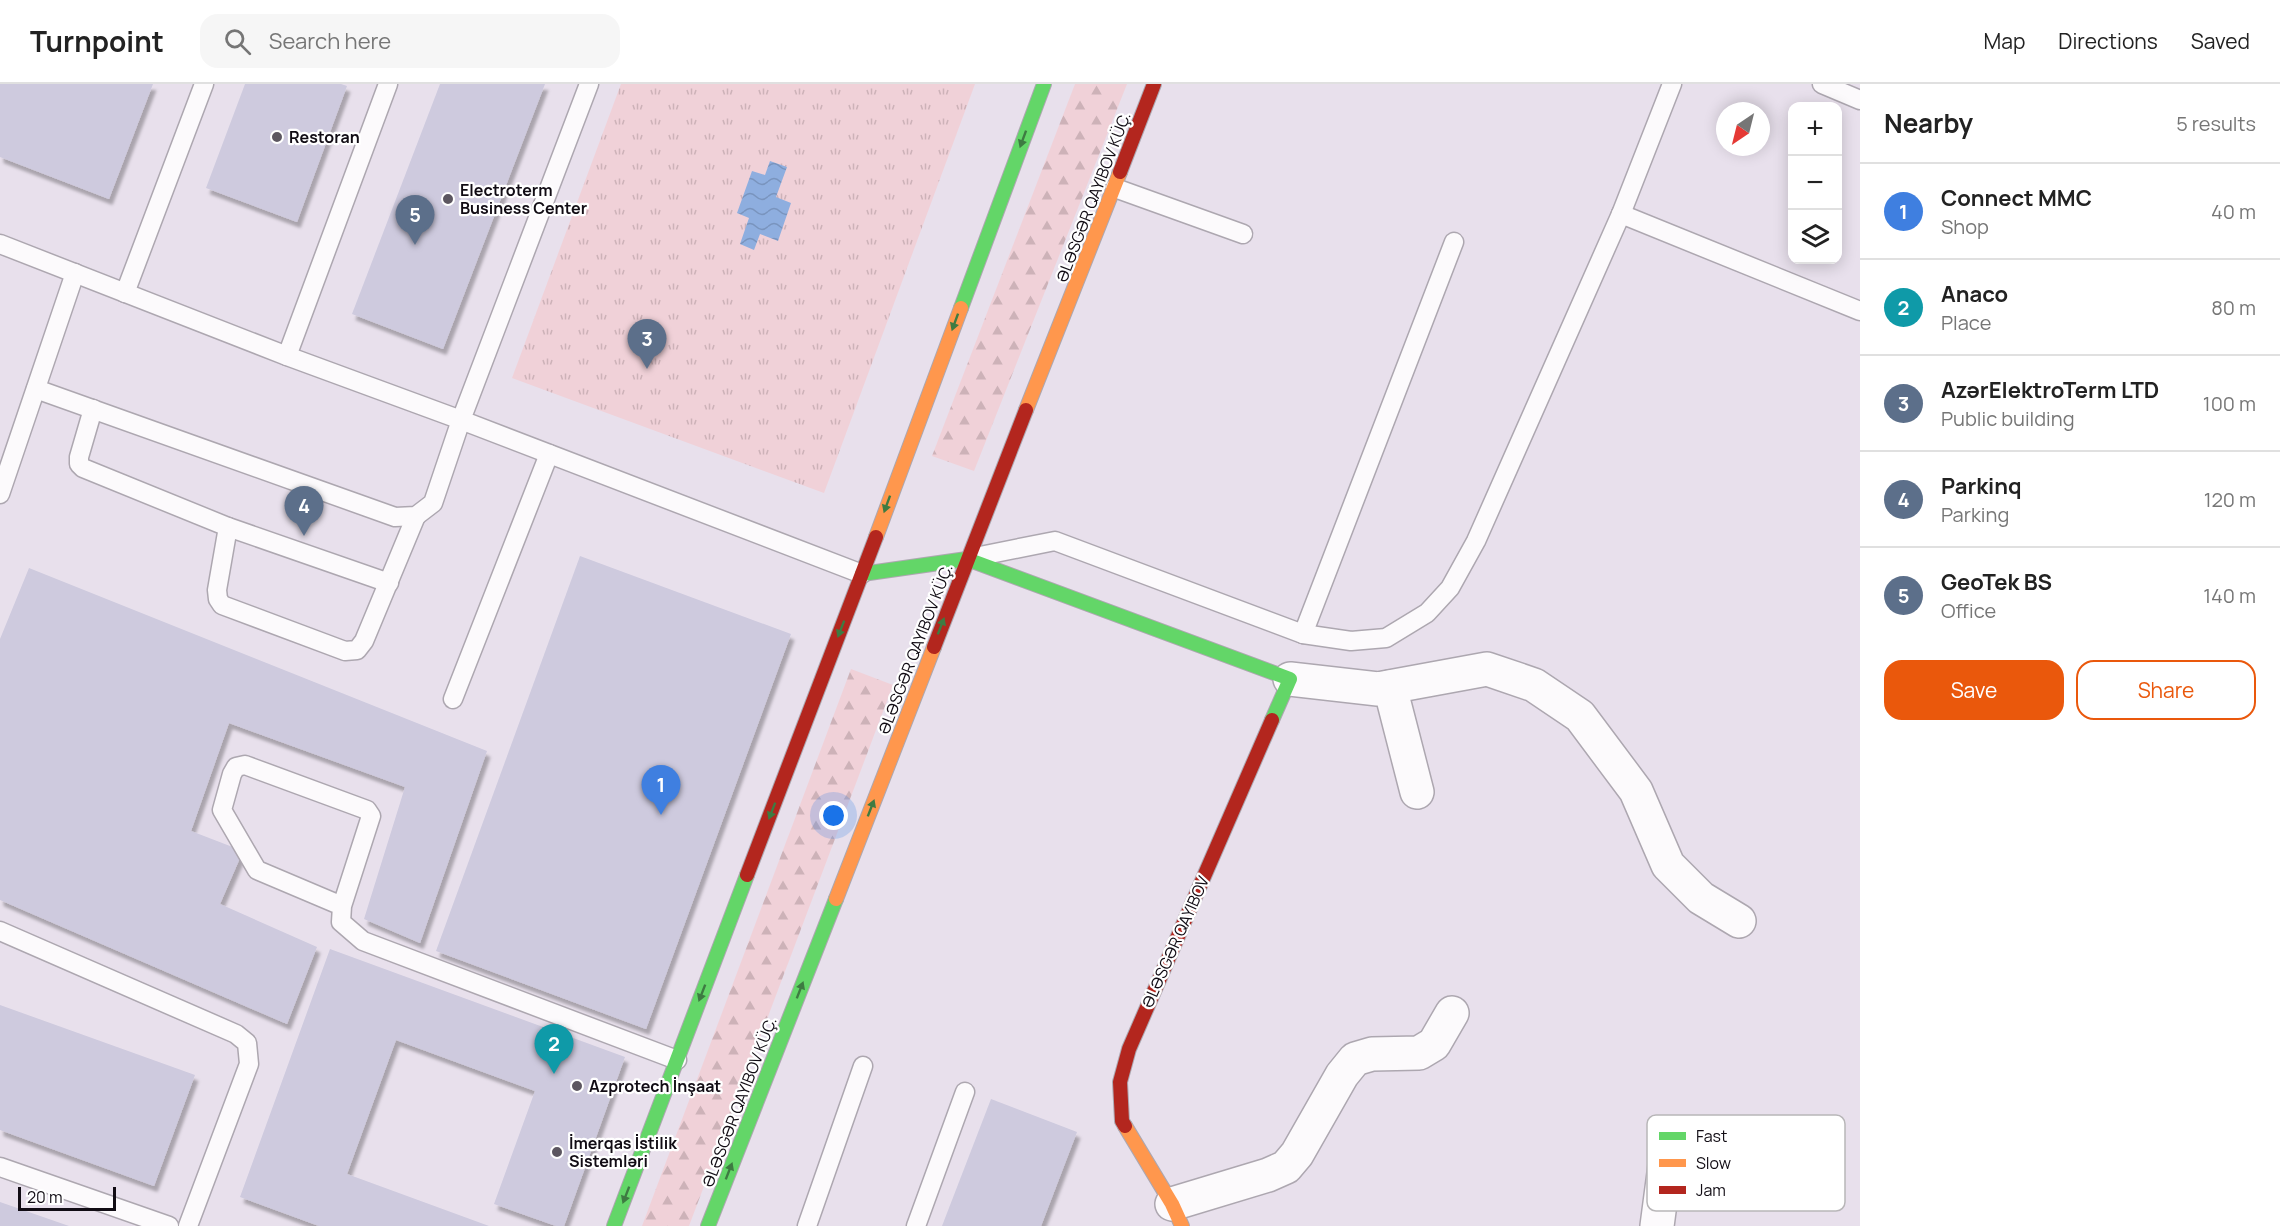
<!DOCTYPE html>
<html lang="en">
<head>
<meta charset="utf-8">
<style>
  body { margin:0; font-family:Manrope,sans-serif; background:#f6f6f6; color:#222 }
  .controls { position:absolute; right:18px; top:18px; display:grid; overflow:hidden; border-radius:12px; box-shadow:0 3px 15px #0003 }
  .controls button { width:54px; height:54px; display:grid; place-items:center; padding:0; border:0; border-bottom:2px solid #e0e0e0; background:#fff; color:#222; font:30px sans-serif }
  .compass { position:absolute; left:1716px; top:18px; width:54px; height:54px; border-radius:50%; background:#fff; box-shadow:0 3px 15px #0003; rotate:215deg }
  .scale { position:absolute; left:18px; bottom:15px; width:98px; box-sizing:border-box; padding-left:6px; border:3px solid #110c14; border-top:0; font-size:16px; line-height:21px; white-space:nowrap; color:#110c14; -webkit-text-stroke:4px #fff; paint-order:stroke }
  .you { position:absolute; left:834px; top:732px; width:21px; height:21px; margin:-15px; border:4px solid #fff; border-radius:50%; background:#1a73e8; box-shadow:0 0 0 9px #1a73e833 }
  .badge { display:grid; place-items:center; width:39px; height:39px; border-radius:50%; background:#ea580c; color:#fff; font-size:20px; font-weight:700 }
  .pin { position:absolute; translate:-50% -50px; filter:drop-shadow(0 2px 3px #0008) }
  .pin::after { content:''; position:absolute; top:32px; width:21px; height:18px; background:inherit; clip-path:polygon(0 0,100% 0,50% 100%) }
  .list { margin:0; padding:0; list-style:none }
  h2 { display:flex; justify-content:space-between; align-items:center; height:78px; margin:0; padding:0 24px; font-size:26px }
  h2 small { font-size:20px; font-weight:400; color:#767676 }
  .list li { display:grid; grid-template-columns:39px 1fr auto; gap:18px; align-items:center; box-sizing:border-box; height:96px; padding:0 24px; border-top:2px solid #e0e0e0 }
  .list b { display:block; font-size:22px; white-space:nowrap }
  .list p { margin:0; font-size:20px; white-space:nowrap; color:#767676 }
  .list em { font-size:20px; font-style:normal; color:#767676 }
  .actions { display:flex; gap:12px; padding:18px 24px }
  .actions a { flex:1; padding:14px 0; border:2px solid #ea580c; border-radius:18px; text-align:center; font-size:21px; color:#ea580c }
  .actions .main { background:#ea580c; color:#fff }
  .icon { flex:none; width:33px; height:33px; fill:none; stroke:currentColor; stroke-width:2; stroke-linecap:round; stroke-linejoin:round }
  .map { position:relative; flex:none; width:1860px; height:1142px; overflow:hidden }
  header { display:flex; align-items:center; gap:36px; box-sizing:border-box; height:84px; padding:0 30px; background:#fff; border-bottom:2px solid #e0e0e0 }
  header strong { font-size:28px }
  nav { display:flex; gap:33px; margin-inline-start:auto; font-size:21px }
  .search { width:420px; height:54px; background:#f6f6f6; display:flex; align-items:center; gap:15px; box-sizing:border-box; padding:0 21px; border-radius:18px; color:#767676; font-size:22px }
  main { display:flex }
  aside { flex:1; background:#fff }
  .map>svg:first-child { display:block }
  .forest { fill:url(#forest-firs) }
  .park { fill:url(#park-tufts) }
  .water { fill:url(#water-waves) }
  .building { fill:#cecade; filter:url(#shadow) }
  .lines { fill:none; stroke-linecap:round; stroke-linejoin:round }
  .lane-casing { stroke:#ada7b0; stroke-width:21 }
  .street-casing { stroke:#ada7b0; stroke-width:36 }
  .fast-casing { stroke:#ada7b0; stroke-width:16 }
  .slow-casing { stroke:#ada7b0; stroke-width:16 }
  .jam-casing { stroke:#ada7b0; stroke-width:16 }
  .lane { stroke:#fcfafc; stroke-width:18 }
  .street { stroke:#fcfafc; stroke-width:33 }
  .fast { stroke:#63d668; stroke-width:14 }
  .slow { stroke:#ff974d; stroke-width:14 }
  .jam { stroke:#b3261e; stroke-width:14 }
  .oneway { fill:#3e7b42 }
  .poi-dot { fill:#5c5660; stroke:#fff; stroke-width:2 }
  .labels { text-anchor:middle; dominant-baseline:central; stroke-width:4.5; stroke-linejoin:round; paint-order:stroke }
  .poi-label { font-size:16px; font-weight:bold; fill:#110c14; stroke:#fff; text-anchor:start }
  .street-label { font-size:16px; fill:#110c14; stroke:#fff }
  .key { fill:#fff; stroke:#b8b6b8; stroke-width:1.5 }
  .key-label { font-size:16px; fill:#110c14 }
</style>
</head>
<body>
<header>
<strong>Turnpoint</strong>
<div class="search"><svg class="icon" aria-label="search" viewBox="0 0 24 24"><circle cx="10" cy="10" r="6"/><path d="M15 15l6 6"/></svg>Search here</div>
<nav><a>Map</a><a>Directions</a><a>Saved</a></nav>
</header>
<main>
<div class="map">
<svg width="1860" height="1142" viewBox="0 0 1860 1142">
  <defs>
    <pattern id="forest-firs" width="22" height="20" patternUnits="userSpaceOnUse" patternTransform="scale(1.5)"><rect width="22" height="20" fill="#f0d1d8"/><path d="M5 1l3.5 6h-7zM16 11l3.5 6h-7z" fill="#cdb2b8"/></pattern>
    <pattern id="park-tufts" width="24" height="20" patternUnits="userSpaceOnUse" patternTransform="scale(1.5)"><rect width="24" height="20" fill="#f0d1d8"/><path d="M3 7l-1-3M5 7V3M7 7l1-3M15 17l-1-3M17 17v-4M19 17l1-3" fill="none" stroke="#cdb2b8"/></pattern>
    <pattern id="water-waves" width="16" height="10" patternUnits="userSpaceOnUse" patternTransform="scale(1.5)"><rect width="16" height="10" fill="#8eaedf"/><path d="M0 5q4-4 8 0t8 0" fill="none" stroke="#7994be"/></pattern>
    <filter id="shadow"><feDropShadow dx="3.5" dy="6" stdDeviation="1.5" flood-color="#0004"/></filter>
  </defs>
  <rect width="100%" height="100%" fill="#e8e0ec"/>
  <!-- forest -->
  <g class="forest">
    <polygon points="1075,0 1127,0 974,387 932,372"/>
    <polygon points="851,585 893,601 689,1142 642,1142"/>
  </g>
  <!-- park -->
  <polygon class="park" points="621,0 975,0 824,409 512,294"/>
  <!-- water -->
  <polygon class="water" points="770,77 787,83 776,113 791,119 778,157 760,150 754,166 740,160 749,134 737,129 752,87 765,91"/>
  <!-- building -->
  <g class="building">
    <polygon points="0,0 153,0 109,115 0,73"/>
    <polygon points="245,0 341,0 347,2 297,138 206,104"/>
    <polygon points="440,0 545,0 443,265 352,230"/>
    <polygon points="580,472 791,550 646,945 436,867"/>
    <polygon points="29,484 487,667 420,859 364,835 405,703 229,639 191,747 243,767 220,820 317,863 287,940 0,816 0,555"/>
    <polygon points="330,865 625,973 564,1142 556,1142 494,1120 535,1007 396,956 347,1090 489,1142 319,1142 240,1113"/>
    <polygon points="0,921 195,991 154,1102 0,1046"/>
    <polygon points="991,1015 1077,1048 1041,1142 942,1142"/>
    <polygon points="0,1118 69,1142 0,1142"/>
  </g>
  <g class="lines">
    <defs>
      <g id="lane">
        <polyline points="589,0 461,336 862,490"/>
        <polyline points="1822,0 1860,16"/>
        <polyline points="1115,104 1243,150"/>
        <polyline points="1621,130 1860,227"/>
        <polyline points="0,160 287,272 461,336 433,419 416,432 395,433 36,305"/>
        <polyline points="125,209 204,0"/>
        <polyline points="287,272 388,0"/>
        <polyline points="93,325 79,373 79,380 83,384 228,443 217,506 218,515 222,521 345,567 357,566 364,557 416,432"/>
        <polyline points="0,410 75,189"/>
        <polyline points="228,443 389,499"/>
        <polyline points="975,473 1055,457 1303,550 1351,557 1386,554 1427,529 1450,504 1476,457 1621,130 1672,0"/>
        <polyline points="1303,550 1454,158"/>
        <polyline points="453,615 549,370"/>
        <polyline points="342,822 257,786 222,726 232,690 236,683 245,681 367,726 371,732 342,822 341,838 363,857 677,976"/>
        <polyline points="0,847 236,950 247,959 249,980 188,1142"/>
        <polyline points="0,1083 169,1142"/>
        <polyline points="807,1142 863,982"/>
        <polyline points="916,1142 965,1008"/>
      </g>
      <g id="street">
        <polyline points="1290,595 1378,605 1487,585 1534,601 1580,632 1636,707 1668,781 1701,814 1739,837"/>
        <polyline points="1390,603 1417,708"/>
        <polyline points="1172,1120 1268,1091 1286,1083 1297,1070 1342,991 1355,975 1372,970 1419,969 1434,960 1452,929"/>
        <polyline points="1657,1142 1666,1074"/>
      </g>
      <g id="fast">
        <polyline points="961,224 1044,0"/>
        <polyline points="862,490 967,475 1290,595 1272,636"/>
        <polyline points="614,1142 747,791"/>
        <polyline points="708,1142 836,815"/>
      </g>
      <g id="slow">
        <polyline points="1026,326 1120,88"/>
        <polyline points="876,453 961,224"/>
        <polyline points="836,815 934,563"/>
        <polyline points="1125,1042 1172,1120 1182,1142"/>
      </g>
      <g id="jam">
        <polyline points="1120,88 1154,0"/>
        <polyline points="934,563 1026,326"/>
        <polyline points="747,791 876,453"/>
        <polyline points="1125,1042 1122,1037 1120,998 1129,965 1272,636"/>
      </g>
    </defs>
    <!-- lane casing -->
    <use href="#lane" class="lane-casing"/>
    <!-- street casing -->
    <use href="#street" class="street-casing"/>
    <!-- fast casing -->
    <use href="#fast" class="fast-casing"/>
    <!-- slow casing -->
    <use href="#slow" class="slow-casing"/>
    <!-- jam casing -->
    <use href="#jam" class="jam-casing"/>
    <!-- lane -->
    <use href="#lane" class="lane"/>
    <!-- street -->
    <use href="#street" class="street"/>
    <!-- fast -->
    <use href="#fast" class="fast"/>
    <!-- slow -->
    <use href="#slow" class="slow"/>
    <!-- jam -->
    <use href="#jam" class="jam"/>
  </g>
  <!-- one-way arrows -->
  <defs><path id="oneway-solid" d="M-6-.8H1V-3.2L6.5 0L1 3.2V.8H-6Z" transform="scale(1.5)"/></defs>
  <g class="oneway">
    <use href="#oneway-solid" transform="translate(1023 55) rotate(110)"/>
    <use href="#oneway-solid" transform="translate(955 238) rotate(110)"/>
    <use href="#oneway-solid" transform="translate(887 420) rotate(110)"/>
    <use href="#oneway-solid" transform="translate(941 542) rotate(-69)"/>
    <use href="#oneway-solid" transform="translate(841 545) rotate(111)"/>
    <use href="#oneway-solid" transform="translate(871 724) rotate(-69)"/>
    <use href="#oneway-solid" transform="translate(772 727) rotate(111)"/>
    <use href="#oneway-solid" transform="translate(800 906) rotate(-69)"/>
    <use href="#oneway-solid" transform="translate(702 909) rotate(111)"/>
    <use href="#oneway-solid" transform="translate(729 1087) rotate(-69)"/>
    <use href="#oneway-solid" transform="translate(626 1111) rotate(111)"/>
  </g>
  <!-- markers -->
  <g class="poi-dot">
    <circle cx="277" cy="53" r="6"/>
    <circle cx="448" cy="115" r="6"/>
    <circle cx="577" cy="1002" r="6"/>
    <circle cx="557" cy="1068" r="6"/>
  </g>
  <g class="labels">
    <!-- poi labels -->
    <g class="poi-label">
      <text x="289" y="53">Restoran</text>
      <text x="460" y="106">Electroterm<tspan x="460" dy="18">Business Center</tspan></text>
      <text x="589" y="1002">Azprotech İnşaat</text>
      <text x="569" y="1059">İmerqas İstilik<tspan x="569" dy="18">Sistemləri</tspan></text>
    </g>
    <!-- street labels -->
    <g class="street-label">
      <text transform="translate(1093 113) rotate(-69)">ƏLƏSGƏR QAYIBOV KÜÇ.</text>
      <text transform="translate(915 565) rotate(-69)">ƏLƏSGƏR QAYIBOV KÜÇ.</text>
      <text transform="translate(1175 858) rotate(-66)">ƏLƏSGƏR QAYIBOV</text>
      <text transform="translate(739 1018) rotate(-69)">ƏLƏSGƏR QAYIBOV KÜÇ.</text>
    </g>
  </g>
  <!-- legend -->
  <rect x="1647" y="1031" width="198" height="96" rx="9" class="key"/>
  <rect x="1659" y="1048" width="27" height="8" fill="#63d668"/>
  <rect x="1659" y="1075" width="27" height="8" fill="#ff974d"/>
  <rect x="1659" y="1102" width="27" height="8" fill="#b3261e"/>
  <g class="key-label">
    <text x="1696" y="1058">Fast</text>
    <text x="1696" y="1085">Slow</text>
    <text x="1696" y="1112">Jam</text>
  </g>
</svg>
<div class="controls">
<button>+</button>
<button>−</button>
<button><svg class="icon" aria-label="layers" viewBox="0 0 24 24"><path d="M12 4l9 5-9 5-9-5zM3 14l9 5 9-5"/></svg></button>
</div>
<svg class="compass" viewBox="-18 -18 36 36"><path d="M0-13l5 13h-10z" fill="#e53935"/><path d="M0 13l5-13h-10z" fill="#767676"/></svg>
<div class="scale">20 m</div>
<div class="you"></div>
<div class="pin badge" style="left:661px;top:731px;background:#3f7fe0">1</div>
<div class="pin badge" style="left:554px;top:990px;background:#0f9aa8">2</div>
<div class="pin badge" style="left:647px;top:285px;background:#5c6f8a">3</div>
<div class="pin badge" style="left:304px;top:452px;background:#5c6f8a">4</div>
<div class="pin badge" style="left:415px;top:161px;background:#5c6f8a">5</div>
</div>
<aside>
<h2>Nearby<small>5 results</small></h2>
<ul class="list">
<li><span class="badge" style="background:#3f7fe0">1</span><div><b>Connect MMC</b><p>Shop</p></div><em>40 m</em></li>
<li><span class="badge" style="background:#0f9aa8">2</span><div><b>Anaco</b><p>Place</p></div><em>80 m</em></li>
<li><span class="badge" style="background:#5c6f8a">3</span><div><b>AzərElektroTerm LTD</b><p>Public building</p></div><em>100 m</em></li>
<li><span class="badge" style="background:#5c6f8a">4</span><div><b>Parkinq</b><p>Parking</p></div><em>120 m</em></li>
<li><span class="badge" style="background:#5c6f8a">5</span><div><b>GeoTek BS</b><p>Office</p></div><em>140 m</em></li>
</ul>
<div class="actions"><a class="main">Save</a><a>Share</a></div>
</aside>
</main>
</body>
</html>
